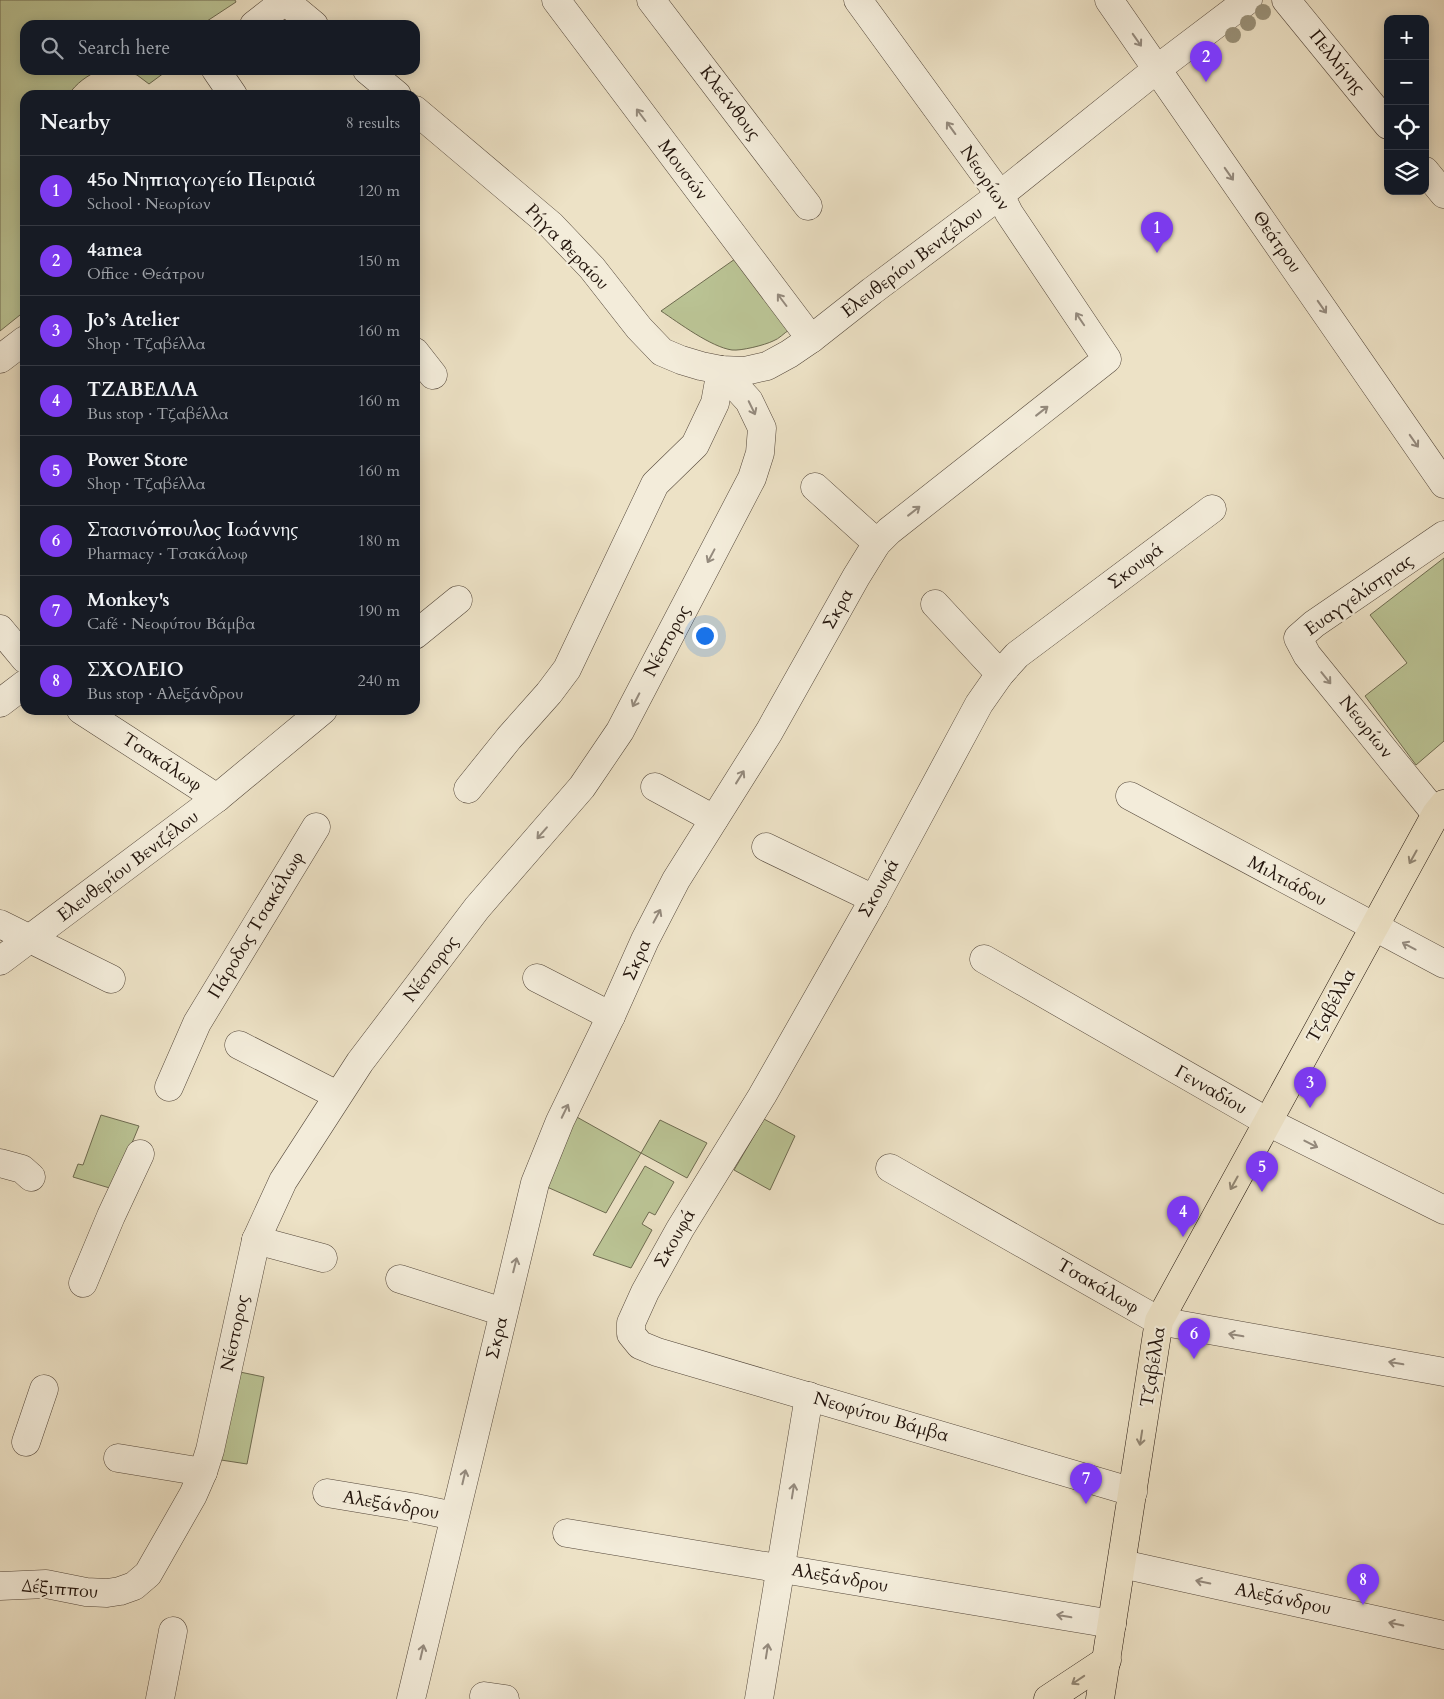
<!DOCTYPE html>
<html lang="en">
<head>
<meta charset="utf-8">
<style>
  body { margin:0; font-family:Cardo,serif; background:#242831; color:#f1f3f6 }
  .controls { position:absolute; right:15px; top:15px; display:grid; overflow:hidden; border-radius:10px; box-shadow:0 2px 12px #0003 }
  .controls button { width:45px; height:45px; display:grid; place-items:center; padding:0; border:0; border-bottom:1px solid #363941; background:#171b24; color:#f1f3f6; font:25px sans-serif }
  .you { position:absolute; left:704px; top:635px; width:18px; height:18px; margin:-12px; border:4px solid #fff; border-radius:50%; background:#1a73e8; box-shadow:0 0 0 8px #1a73e833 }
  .badge { display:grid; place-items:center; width:32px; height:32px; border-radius:50%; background:#7c3aed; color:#fff; font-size:16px; font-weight:700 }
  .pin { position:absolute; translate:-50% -41px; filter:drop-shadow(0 1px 2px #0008) }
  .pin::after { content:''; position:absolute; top:26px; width:18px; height:15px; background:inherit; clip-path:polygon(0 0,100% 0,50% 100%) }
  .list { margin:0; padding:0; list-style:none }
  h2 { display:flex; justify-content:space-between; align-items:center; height:65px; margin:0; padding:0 20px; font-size:21px }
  h2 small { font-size:16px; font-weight:400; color:#9ea1a6 }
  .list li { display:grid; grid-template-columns:32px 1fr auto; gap:15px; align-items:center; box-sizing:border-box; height:70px; padding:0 20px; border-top:1px solid #363941 }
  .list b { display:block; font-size:19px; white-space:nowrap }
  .list p { margin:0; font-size:16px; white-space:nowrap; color:#9ea1a6 }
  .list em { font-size:16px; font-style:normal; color:#9ea1a6 }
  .icon { flex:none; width:28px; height:28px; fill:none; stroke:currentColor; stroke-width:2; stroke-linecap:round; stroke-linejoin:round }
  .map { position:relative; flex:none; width:1444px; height:1699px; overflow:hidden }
  .search { position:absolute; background:#171b24; box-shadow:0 2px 12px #0003; left:20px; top:20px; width:400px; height:55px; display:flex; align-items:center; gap:12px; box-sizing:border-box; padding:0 18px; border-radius:15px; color:#9ea1a6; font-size:19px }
  .panel { position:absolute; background:#171b24; box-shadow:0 2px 12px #0003; left:20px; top:90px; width:400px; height:625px; border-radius:15px }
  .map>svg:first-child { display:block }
  .green { fill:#bac394; stroke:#6e6b50 }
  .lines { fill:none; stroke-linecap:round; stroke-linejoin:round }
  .minor-casing { stroke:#54473a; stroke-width:29 }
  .major-casing { stroke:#21130b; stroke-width:29 }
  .minor { stroke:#f3ecda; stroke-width:28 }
  .major { stroke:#ede2c6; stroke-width:28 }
  .tree { fill:#9a927a }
  .oneway { stroke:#948a7d }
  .oneway2 { stroke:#918572 }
  .labels { text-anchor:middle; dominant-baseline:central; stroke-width:4.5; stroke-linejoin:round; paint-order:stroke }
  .street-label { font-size:18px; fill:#21130b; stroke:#f3ecda }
</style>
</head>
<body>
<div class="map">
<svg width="1444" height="1699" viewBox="0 0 1444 1699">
  <rect width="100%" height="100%" fill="#ede2c6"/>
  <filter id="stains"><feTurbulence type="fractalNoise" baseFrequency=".004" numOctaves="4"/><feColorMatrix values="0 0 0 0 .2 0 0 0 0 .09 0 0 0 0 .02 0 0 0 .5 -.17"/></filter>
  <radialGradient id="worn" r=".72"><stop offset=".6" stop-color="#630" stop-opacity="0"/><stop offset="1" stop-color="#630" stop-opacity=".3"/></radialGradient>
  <!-- green -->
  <g class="green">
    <path d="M0,0H235L236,2L201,25H25V70H100C86,76 77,83 68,95H25V311L0,331Z"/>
    <polygon points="120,70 168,70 149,84 137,75"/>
    <path d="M735,259L789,330C784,333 779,339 773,341C765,345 741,351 732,350C711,347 679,323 661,311Z"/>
    <polygon points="1444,558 1444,741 1416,765 1365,696 1407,663 1370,615"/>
    <polygon points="101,1115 139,1126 113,1189 73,1177 78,1164 83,1165"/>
    <polygon points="575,1116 641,1153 660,1120 707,1143 687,1178 641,1153 606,1213 547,1187"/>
    <polygon points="764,1119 795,1136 770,1190 734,1170"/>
    <polygon points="645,1166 674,1182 655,1215 649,1212 642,1224 652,1230 631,1268 593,1255"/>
    <polygon points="240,1372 264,1377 247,1464 221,1460"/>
  </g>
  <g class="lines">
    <defs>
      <g id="minor">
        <polyline points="284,0 314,25"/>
        <polyline points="556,0 811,339"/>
        <polyline points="651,0 808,206"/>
        <polyline points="1109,0 1444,484"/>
        <polyline points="1286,0 1388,125"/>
        <polyline points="254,25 286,0"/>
        <polyline points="216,70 233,95"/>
        <polyline points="367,70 397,95"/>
        <polyline points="415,110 551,225 592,268 639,328 662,352 681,360 701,366 721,370 745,371 767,366 789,354 811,339 872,291 1000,195 1157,69 1248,0"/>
        <polyline points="1425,171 1444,194"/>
        <polyline points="415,352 433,375"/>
        <polyline points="0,359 25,340"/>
        <polyline points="815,487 877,543"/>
        <polyline points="935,604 1000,674"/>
        <polyline points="0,629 25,659"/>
        <polyline points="415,635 458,600"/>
        <polyline points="0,703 25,684"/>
        <polyline points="81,710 217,798"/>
        <polyline points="655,787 714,819"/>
        <polyline points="468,789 509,738 549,693 567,669 655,484 695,445 715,403 721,370"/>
        <polyline points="1130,796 1444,964"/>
        <polyline points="1436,814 1307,655 1298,638 1314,624 1444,535"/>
        <polyline points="766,847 874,899"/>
        <polyline points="0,924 111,979"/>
        <polyline points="984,959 1268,1122 1444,1210"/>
        <polyline points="0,961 217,798 323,710"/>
        <polyline points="537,978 611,1016"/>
        <polyline points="239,1045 337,1095"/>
        <polyline points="169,1087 197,1023 316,827"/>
        <polyline points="0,1163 22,1169 31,1177"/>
        <polyline points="890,1168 1159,1321 1444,1372"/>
        <polyline points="256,1240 323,1258"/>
        <polyline points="400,1279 503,1312"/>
        <polyline points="83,1283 111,1216 140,1154"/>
        <polyline points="26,1442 44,1389"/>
        <polyline points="118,1458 203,1472"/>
        <polyline points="1133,1492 657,1352 640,1345 631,1334 631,1323 645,1292 680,1229 762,1096 874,899 979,704 1000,674 1017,655 1212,509"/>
        <polyline points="327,1493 411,1507 454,1516"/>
        <polyline points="567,1533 1112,1624"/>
        <polyline points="1122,1564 1444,1635"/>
        <polyline points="0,1586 46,1584 86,1592 107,1593 120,1591 134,1586 148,1574 193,1495 203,1472 210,1450 256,1240 283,1181 360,1062 477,908 582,787 620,731 752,478 760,453 762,428 749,401 721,370"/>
        <polyline points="484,1696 505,1699"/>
        <polyline points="160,1699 173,1631"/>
        <polyline points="411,1699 535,1183 560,1121 611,1016 645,940 676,880 769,732 856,577 877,543 889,531 1107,359 1009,213 1000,195 858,0"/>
        <polyline points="759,1699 809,1396"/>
      </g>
      <g id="major">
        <polyline points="1048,1699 1107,1660"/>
        <polyline points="1100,1699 1159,1321 1436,814 1444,804"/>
      </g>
    </defs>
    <!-- minor casing -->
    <use href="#minor" class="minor-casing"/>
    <!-- major casing -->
    <use href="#major" class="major-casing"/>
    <!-- minor -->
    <use href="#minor" class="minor"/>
    <!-- major -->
    <use href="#major" class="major"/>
  </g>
  <!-- trees -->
  <g class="tree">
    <circle cx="1263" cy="12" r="8"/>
    <circle cx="1248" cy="23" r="8"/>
    <circle cx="1233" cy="35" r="8"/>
  </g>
  <!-- one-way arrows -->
  <defs><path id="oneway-shaft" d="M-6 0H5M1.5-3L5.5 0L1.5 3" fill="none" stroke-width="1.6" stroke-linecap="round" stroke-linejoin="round" transform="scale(1.25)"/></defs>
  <g class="oneway">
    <use href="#oneway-shaft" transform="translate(1137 40) rotate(55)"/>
    <use href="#oneway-shaft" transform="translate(641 115) rotate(-127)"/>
    <use href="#oneway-shaft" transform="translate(951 128) rotate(-126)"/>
    <use href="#oneway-shaft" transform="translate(1229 174) rotate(55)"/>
    <use href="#oneway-shaft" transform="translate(782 300) rotate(-127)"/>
    <use href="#oneway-shaft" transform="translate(1322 307) rotate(55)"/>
    <use href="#oneway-shaft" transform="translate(1080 319) rotate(-124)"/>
    <use href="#oneway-shaft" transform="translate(752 408) rotate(64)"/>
    <use href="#oneway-shaft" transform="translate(1042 411) rotate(-38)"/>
    <use href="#oneway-shaft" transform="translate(1414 441) rotate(55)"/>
    <use href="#oneway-shaft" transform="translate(914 511) rotate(-38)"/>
    <use href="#oneway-shaft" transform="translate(711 556) rotate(118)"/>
    <use href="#oneway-shaft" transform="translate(1326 678) rotate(51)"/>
    <use href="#oneway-shaft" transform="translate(636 700) rotate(117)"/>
    <use href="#oneway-shaft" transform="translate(740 777) rotate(-58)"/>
    <use href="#oneway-shaft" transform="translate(542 833) rotate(131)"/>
    <use href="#oneway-shaft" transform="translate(657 916) rotate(-62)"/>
    <use href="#oneway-shaft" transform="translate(1409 946) rotate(-152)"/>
    <use href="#oneway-shaft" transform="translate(565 1111) rotate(-64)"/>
    <use href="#oneway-shaft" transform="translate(1311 1144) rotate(27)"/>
    <use href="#oneway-shaft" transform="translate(515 1265) rotate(-76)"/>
    <use href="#oneway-shaft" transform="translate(1236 1335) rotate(-170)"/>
    <use href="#oneway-shaft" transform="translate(1396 1363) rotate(-170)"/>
    <use href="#oneway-shaft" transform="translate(464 1477) rotate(-77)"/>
    <use href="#oneway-shaft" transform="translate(793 1491) rotate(-81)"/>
    <use href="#oneway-shaft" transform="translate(1203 1582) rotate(-168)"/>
    <use href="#oneway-shaft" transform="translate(1064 1616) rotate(-170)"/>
    <use href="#oneway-shaft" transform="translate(1396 1624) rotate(-168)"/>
    <use href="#oneway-shaft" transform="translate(767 1651) rotate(-81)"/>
    <use href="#oneway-shaft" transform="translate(422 1652) rotate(-77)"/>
  </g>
  <g class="oneway2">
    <use href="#oneway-shaft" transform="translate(1413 857) rotate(119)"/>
    <use href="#oneway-shaft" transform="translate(1234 1183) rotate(119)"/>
    <use href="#oneway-shaft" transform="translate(1141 1438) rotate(99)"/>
    <use href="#oneway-shaft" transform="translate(1078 1680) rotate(146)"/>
  </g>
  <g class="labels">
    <!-- street labels -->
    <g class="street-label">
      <text transform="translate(1337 62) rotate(51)">Πελλήνης</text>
      <text transform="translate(730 103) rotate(53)">Κλεάνθους</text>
      <text transform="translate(683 170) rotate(53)">Μουσών</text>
      <text transform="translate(985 178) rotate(56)">Νεωρίων</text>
      <text transform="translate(1277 242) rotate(55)">Θεάτρου</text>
      <text transform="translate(567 247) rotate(46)">Ρήγα Φεραίου</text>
      <text transform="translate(912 262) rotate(-37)">Ελευθερίου Βενιζέλου</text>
      <text transform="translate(1136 566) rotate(-37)">Σκουφά</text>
      <text transform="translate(1359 595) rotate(-35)">Ευαγγελίστριας</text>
      <text transform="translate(838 609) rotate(-61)">Σκρα</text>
      <text transform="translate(667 641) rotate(-62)">Νέστορος</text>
      <text transform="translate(1366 727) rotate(51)">Νεωρίων</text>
      <text transform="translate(162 762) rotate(33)">Τσακάλωφ</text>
      <text transform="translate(128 866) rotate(-37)">Ελευθερίου Βενιζέλου</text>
      <text transform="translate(1287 881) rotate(28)">Μιλτιάδου</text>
      <text transform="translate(879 888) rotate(-61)">Σκουφά</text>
      <text transform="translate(256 925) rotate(-59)">Πάροδος Τσακάλωφ</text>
      <text transform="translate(637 960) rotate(-66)">Σκρα</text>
      <text transform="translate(431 969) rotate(-53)">Νέστορος</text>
      <text transform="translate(1331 1006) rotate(-61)">Τζαβέλλα</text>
      <text transform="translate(1211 1090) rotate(30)">Γενναδίου</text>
      <text transform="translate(675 1238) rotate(-60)">Σκουφά</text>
      <text transform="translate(1098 1286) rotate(30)">Τσακάλωφ</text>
      <text transform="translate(235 1333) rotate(-78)">Νέστορος</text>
      <text transform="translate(497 1338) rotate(-77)">Σκρα</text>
      <text transform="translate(1153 1367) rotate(-81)">Τζαβέλλα</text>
      <text transform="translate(881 1417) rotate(16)">Νεοφύτου Βάμβα</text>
      <text transform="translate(391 1505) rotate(10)">Αλεξάνδρου</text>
      <text transform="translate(840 1578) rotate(10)">Αλεξάνδρου</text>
      <text transform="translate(60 1589) rotate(5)">Δέξιππου</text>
      <text transform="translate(1283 1599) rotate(12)">Αλεξάνδρου</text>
    </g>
  </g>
  <rect width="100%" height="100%" filter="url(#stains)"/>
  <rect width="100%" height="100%" fill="url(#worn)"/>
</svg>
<div class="controls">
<button>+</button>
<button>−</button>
<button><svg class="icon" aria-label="locate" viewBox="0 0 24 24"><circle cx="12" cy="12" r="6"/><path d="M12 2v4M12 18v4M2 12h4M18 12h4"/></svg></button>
<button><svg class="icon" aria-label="layers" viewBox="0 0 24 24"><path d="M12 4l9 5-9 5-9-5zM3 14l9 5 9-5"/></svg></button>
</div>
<div class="you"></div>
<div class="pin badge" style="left:1157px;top:253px">1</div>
<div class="pin badge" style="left:1206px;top:82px">2</div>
<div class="pin badge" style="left:1310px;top:1108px">3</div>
<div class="pin badge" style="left:1183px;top:1237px">4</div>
<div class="pin badge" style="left:1262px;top:1192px">5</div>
<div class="pin badge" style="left:1194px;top:1359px">6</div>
<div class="pin badge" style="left:1086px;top:1504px">7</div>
<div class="pin badge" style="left:1363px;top:1605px">8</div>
<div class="search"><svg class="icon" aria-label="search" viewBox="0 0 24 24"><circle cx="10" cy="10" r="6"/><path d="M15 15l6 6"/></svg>Search here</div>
<section class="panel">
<h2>Nearby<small>8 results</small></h2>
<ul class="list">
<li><span class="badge">1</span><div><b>45ο Νηπιαγωγείο Πειραιά</b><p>School · Νεωρίων</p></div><em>120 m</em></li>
<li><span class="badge">2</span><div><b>4amea</b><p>Office · Θεάτρου</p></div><em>150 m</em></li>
<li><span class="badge">3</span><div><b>Jo’s Atelier</b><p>Shop · Τζαβέλλα</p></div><em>160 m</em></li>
<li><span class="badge">4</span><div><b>ΤΖΑΒΕΛΛΑ</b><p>Bus stop · Τζαβέλλα</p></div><em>160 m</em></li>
<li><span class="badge">5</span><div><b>Power Store</b><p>Shop · Τζαβέλλα</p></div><em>160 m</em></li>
<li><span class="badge">6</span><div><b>Στασινόπουλος Ιωάννης</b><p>Pharmacy · Τσακάλωφ</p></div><em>180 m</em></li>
<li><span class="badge">7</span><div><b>Monkey's</b><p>Café · Νεοφύτου Βάμβα</p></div><em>190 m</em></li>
<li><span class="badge">8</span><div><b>ΣΧΟΛΕΙΟ</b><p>Bus stop · Αλεξάνδρου</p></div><em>240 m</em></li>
</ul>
</section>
</div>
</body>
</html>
